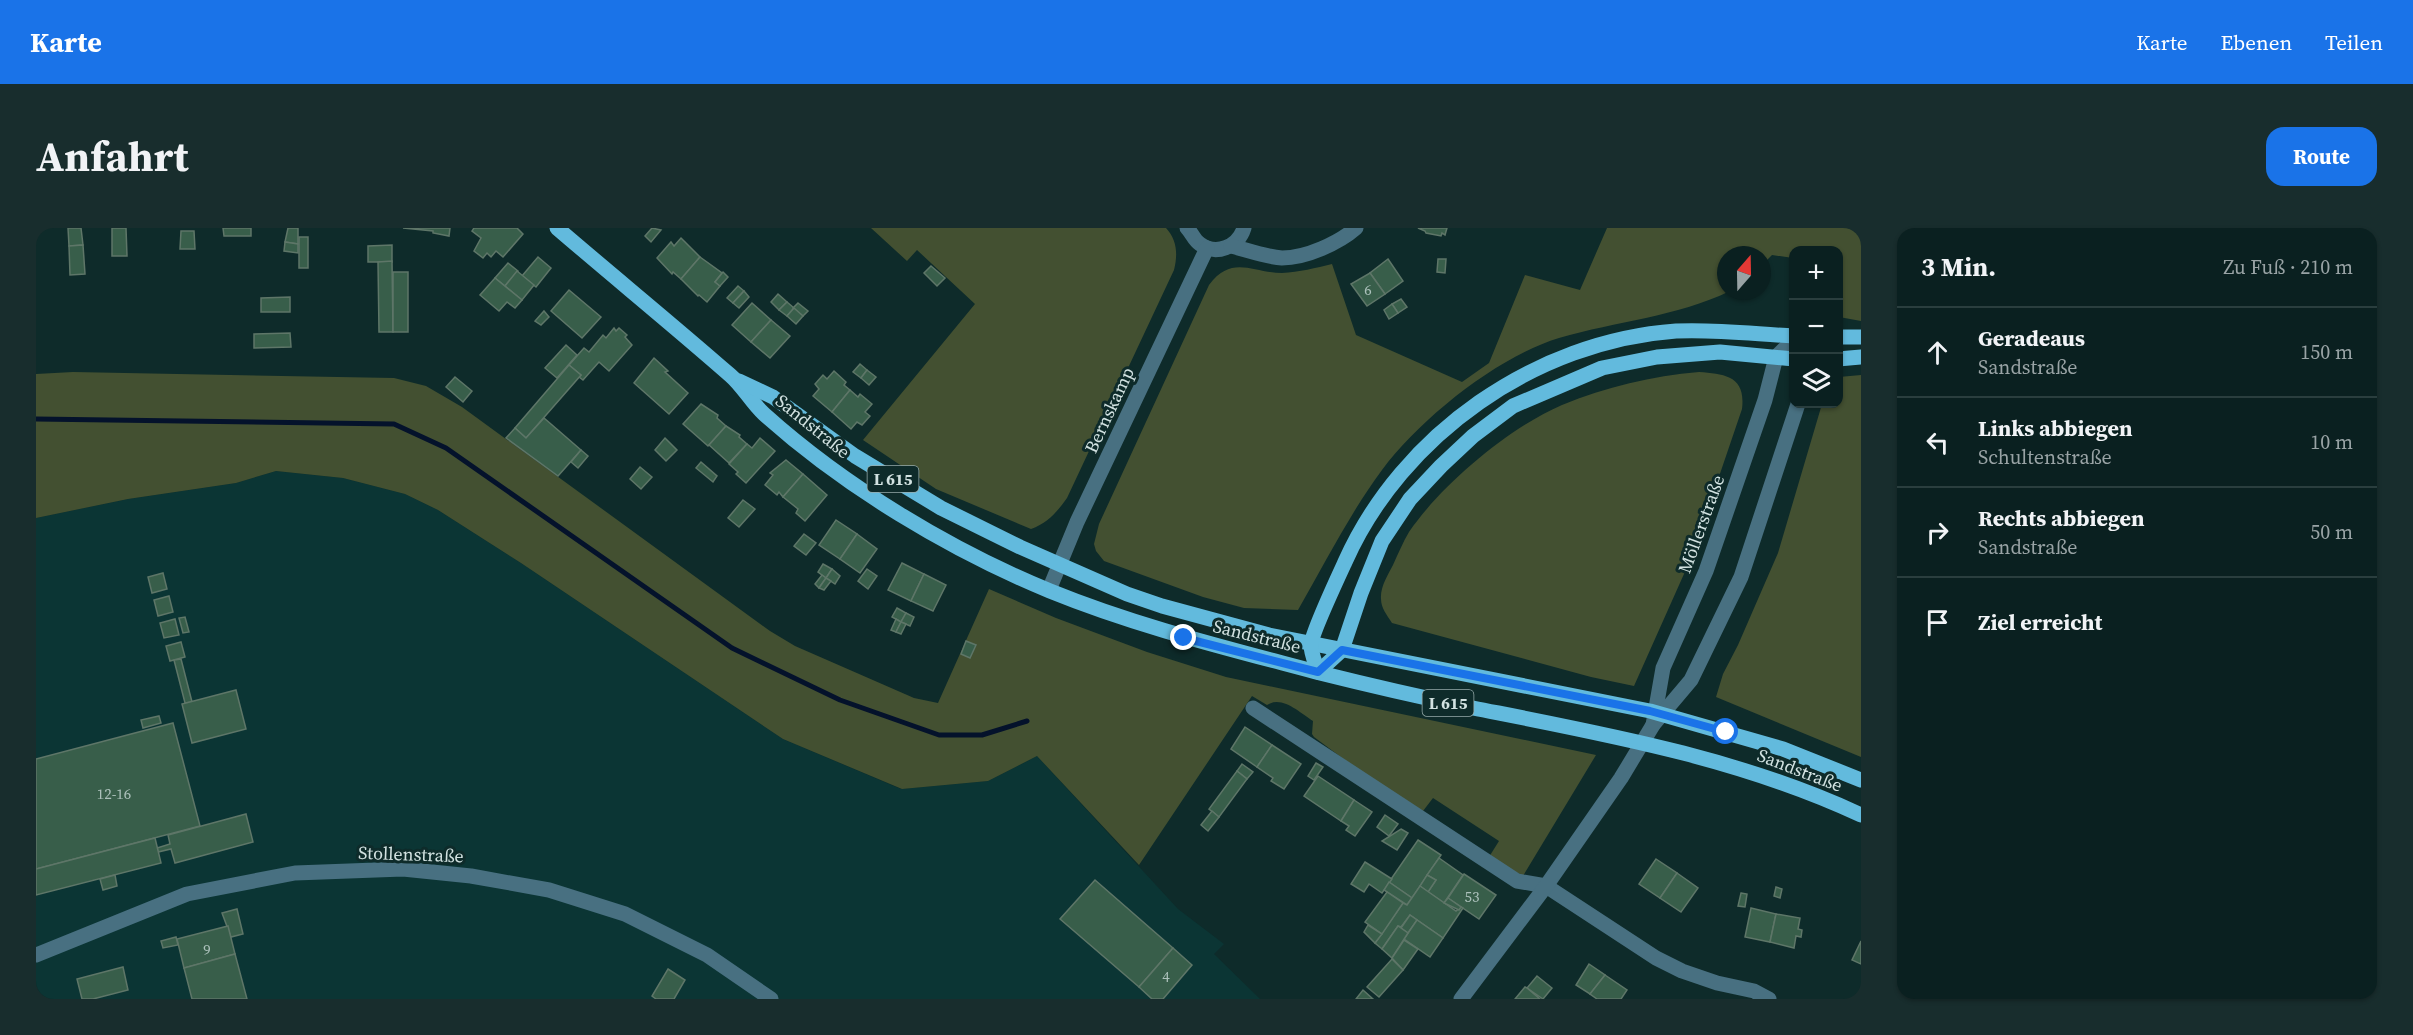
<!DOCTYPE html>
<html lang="de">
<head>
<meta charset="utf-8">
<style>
  body { margin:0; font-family:"Source Serif 4",serif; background:#182d2d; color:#f1f3f6 }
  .controls { position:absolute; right:18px; top:18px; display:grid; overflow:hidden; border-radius:12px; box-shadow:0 2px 4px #0004 }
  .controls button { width:54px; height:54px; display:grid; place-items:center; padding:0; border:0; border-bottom:2px solid #2a3e3e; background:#0a2020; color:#f1f3f6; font:30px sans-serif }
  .compass { position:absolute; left:1681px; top:18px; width:54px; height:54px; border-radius:50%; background:#0a2020; box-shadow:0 2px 4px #0004; rotate:20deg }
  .stop { position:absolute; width:18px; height:18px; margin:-14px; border:4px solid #1a73e8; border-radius:50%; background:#fff }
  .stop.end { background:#1a73e8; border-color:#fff; box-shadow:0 2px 6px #0008 }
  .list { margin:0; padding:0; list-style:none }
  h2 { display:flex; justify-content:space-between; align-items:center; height:78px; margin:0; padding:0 24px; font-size:26px }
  h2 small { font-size:20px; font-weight:400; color:#99a3a5 }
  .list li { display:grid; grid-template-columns:39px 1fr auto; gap:18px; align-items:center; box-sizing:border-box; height:90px; padding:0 24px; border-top:2px solid #2a3e3e }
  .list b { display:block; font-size:22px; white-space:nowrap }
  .list p { margin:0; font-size:20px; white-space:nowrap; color:#99a3a5 }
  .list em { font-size:20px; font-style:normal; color:#99a3a5 }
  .icon { flex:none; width:33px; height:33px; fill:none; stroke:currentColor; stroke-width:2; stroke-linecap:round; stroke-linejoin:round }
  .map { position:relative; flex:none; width:1825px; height:771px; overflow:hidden; border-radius:18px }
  header { display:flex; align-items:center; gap:36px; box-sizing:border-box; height:84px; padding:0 30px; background:#1a73e8; color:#fff }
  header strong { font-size:28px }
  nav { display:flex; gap:33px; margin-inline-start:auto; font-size:21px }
  .intro { display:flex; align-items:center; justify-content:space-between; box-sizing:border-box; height:144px; padding:0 36px }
  h1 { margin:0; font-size:42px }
  .button { padding:15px 27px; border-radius:18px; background:#1a73e8; color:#fff; font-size:21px; font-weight:700 }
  main { display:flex; gap:36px; padding:0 36px }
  aside { flex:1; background:#0a2020; border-radius:18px; box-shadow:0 2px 4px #0004 }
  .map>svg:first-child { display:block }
  .built { fill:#0b3534 }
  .green { fill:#435031 }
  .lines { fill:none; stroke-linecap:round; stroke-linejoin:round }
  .stream { stroke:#04122b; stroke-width:5 }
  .building { fill:#385e4a; stroke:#5e7668; stroke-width:1.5 }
  .minor { stroke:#487081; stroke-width:15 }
  .major { stroke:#62badd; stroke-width:15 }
  .route { stroke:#1a73e8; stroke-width:8 }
  .labels { text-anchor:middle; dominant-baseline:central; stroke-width:6; stroke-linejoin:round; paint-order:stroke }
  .number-label { font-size:15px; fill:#acc1bb }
  .shield { fill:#0e2b2a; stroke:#97abaa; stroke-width:1.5 }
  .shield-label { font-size:16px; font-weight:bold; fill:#d2e2e1 }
  .street-label { font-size:18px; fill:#d2e2e1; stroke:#0e2b2a }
</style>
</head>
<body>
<header>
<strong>Karte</strong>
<nav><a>Karte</a><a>Ebenen</a><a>Teilen</a></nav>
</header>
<div class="intro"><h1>Anfahrt</h1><a class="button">Route</a></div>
<main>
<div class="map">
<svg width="1825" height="771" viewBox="0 0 1825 771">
  <rect width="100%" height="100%" fill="#0e2b2a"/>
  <!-- built -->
  <polygon class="built" points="240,243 307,250 369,266 402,282 485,335 747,511 865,561 952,553 1001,528 1142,681 1188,716 1178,726 1224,771 0,771 0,290 92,271 200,255"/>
  <!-- green -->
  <g class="green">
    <path d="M835,0H1130C1141,12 1142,26 1138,42L1031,270C1021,284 1012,295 995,301L900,261L827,212L939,76L881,22L871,33Z"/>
    <path d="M1571,0H1825V93L1803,89L1802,22H1758L1757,30L1736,27L1726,37V27H1690V63H1694C1640,89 1581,93 1523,110C1461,129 1385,190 1346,242C1314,285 1289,335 1262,382L1208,380L1167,369L1068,333L1060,323L1058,316L1063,296L1173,57C1196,26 1217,45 1246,45C1263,44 1280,40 1296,36L1320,107L1426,154L1453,135L1489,47L1544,62Z"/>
    <path d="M37,144L358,150L390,158L426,179L734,403L759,418L878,470L902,475L953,361L1020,390L1111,424L1190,449L1560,527L1487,648L1453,629L1463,613L1397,570L1387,583L1321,541L1278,509L1276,506L1277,493C1264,485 1246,467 1231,477L1216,468L1103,637L1001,528L952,553L866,561L747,511L485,335L402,282L369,266L307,250L240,243L200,255L92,271L0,290V146Z"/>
    <path d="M1663,144C1689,146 1710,148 1706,181L1656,328L1598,458L1555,449L1356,395C1351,387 1345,380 1345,371C1344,359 1352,347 1357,337C1362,326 1367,314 1373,304C1405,257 1474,199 1526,177C1570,159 1616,148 1663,144Z"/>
    <polygon points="1825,147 1825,529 1680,469 1687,446 1702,417 1742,325 1786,176 1802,176 1803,149"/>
  </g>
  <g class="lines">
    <!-- stream -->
    <polyline class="stream" points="0,191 358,196 410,220 696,420 804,472 903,507 946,507 991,493"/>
  </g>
  <!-- building -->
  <g class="building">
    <polygon points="32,0 45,0 47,17 33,18"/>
    <polygon points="76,0 90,0 91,28 76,28"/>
    <polygon points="187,0 215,0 215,8 188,8"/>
    <polygon points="252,0 262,0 262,16 249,14"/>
    <polygon points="367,0 414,0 413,8 397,5 397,3"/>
    <polygon points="438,0 481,0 487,6 467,29 460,23 455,29 451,25 447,30 438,23 445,10 436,3"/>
    <polygon points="616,0 625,2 615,14 609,8"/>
    <polygon points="1382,0 1411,0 1409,7 1406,5 1405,8 1390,5 1389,3"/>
    <polygon points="145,3 158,3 159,21 144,21"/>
    <rect x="263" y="9" width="9" height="31"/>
    <polygon points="645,10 664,29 645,51 637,44 636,46 621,30 635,14 638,18"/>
    <polygon points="249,14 262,16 262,25 248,23"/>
    <polygon points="47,17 49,46 34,47 33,18"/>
    <polygon points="356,17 356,34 332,34 332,18"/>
    <polygon points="502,29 515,40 500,59 486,48"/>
    <polygon points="664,29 686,45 679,54 684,58 671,74 663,67 662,68 645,51"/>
    <polygon points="1352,31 1367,53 1349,66 1334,45"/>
    <polygon points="1402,31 1410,31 1409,45 1401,44"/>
    <polygon points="356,33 357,104 343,104 342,34"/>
    <polygon points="472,35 482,43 469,58 459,50"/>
    <polygon points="895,38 909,50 901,58 888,45"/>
    <polygon points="481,43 498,57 486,72 469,58"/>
    <rect x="357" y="44" width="15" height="60"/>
    <polygon points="687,44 692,49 684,58 679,54"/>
    <polygon points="1334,45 1349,66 1331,78 1315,56"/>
    <polygon points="459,50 486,72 479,80 471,74 463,83 444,67"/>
    <polygon points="702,58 708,63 697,75 691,70"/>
    <polygon points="533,62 565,89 546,110 515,83"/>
    <polygon points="708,63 713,69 703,80 697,75"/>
    <polygon points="742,66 751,74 743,82 735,74"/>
    <polygon points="254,69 254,84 225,84 225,70"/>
    <polygon points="1365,71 1371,79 1362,85 1356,76"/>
    <polygon points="751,74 758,80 751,88 743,82"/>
    <polygon points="716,75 735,92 715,114 696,97"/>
    <polygon points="762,75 772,83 767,88 757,80"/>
    <polygon points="1356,76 1362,85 1353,91 1348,82"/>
    <polygon points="758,80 767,88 760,96 751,88"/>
    <polygon points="508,83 513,89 505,97 499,93"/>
    <polygon points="735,92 754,108 734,130 715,114"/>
    <polygon points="578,100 580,103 583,100 591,107 589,109 596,117 573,143 563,134 547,152 543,149 545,147 533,137 548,120 553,124 567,107 570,110"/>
    <polygon points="254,105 255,119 218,120 218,106"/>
    <polygon points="530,117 541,127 521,150 509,140"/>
    <polygon points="618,130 632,143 629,144 652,165 633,186 598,155"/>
    <polygon points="824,136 831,142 825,150 817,144"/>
    <polygon points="533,137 545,147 490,210 479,200"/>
    <polygon points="831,142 840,149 833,157 825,150"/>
    <polygon points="798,143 810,154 808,157 814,162 796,184 777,168 783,161 779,156 787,147 791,151"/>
    <polygon points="419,149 436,163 427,174 410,159"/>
    <polygon points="814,162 822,169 824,166 836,176 829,184 834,188 826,197 821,194 815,201 796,184"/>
    <polygon points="665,176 682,187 681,190 690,198 672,218 647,196"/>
    <polygon points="508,190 545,222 522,248 470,210 479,200 490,210"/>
    <polygon points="690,198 704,207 703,209 711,216 693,235 673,217"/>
    <polygon points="629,210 641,222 630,233 619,222"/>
    <polygon points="724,210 739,223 710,255 700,246 702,244 693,236 711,216 716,220"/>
    <polygon points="545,222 552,228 542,240 535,234"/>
    <polygon points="750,232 767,246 747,269 743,264 741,267 729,257 737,247 734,245"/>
    <polygon points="665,234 681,248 677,254 660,240"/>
    <polygon points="604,239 616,249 605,261 594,251"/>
    <polygon points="767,246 791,267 769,293 760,285 762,281 747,269"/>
    <polygon points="707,272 719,281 703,299 692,290"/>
    <polygon points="800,292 821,306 804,331 783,317"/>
    <polygon points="768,306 780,315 770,327 758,318"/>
    <polygon points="821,306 841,321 824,345 804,331"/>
    <polygon points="866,335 888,346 875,373 852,362"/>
    <polygon points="787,336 796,341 790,350 782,344"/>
    <polygon points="796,341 804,348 799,356 790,350"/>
    <polygon points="831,341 841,348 832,361 822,353"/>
    <polygon points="127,345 131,361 116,365 112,349"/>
    <polygon points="888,346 910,357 897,383 875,373"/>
    <polygon points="786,347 790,350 783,360 779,356"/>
    <polygon points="790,350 795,353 788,362 783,360"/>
    <polygon points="133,368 137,384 122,388 118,372"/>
    <polygon points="861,380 870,385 865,394 856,389"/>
    <polygon points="870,385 878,389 874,398 865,394"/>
    <polygon points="149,389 153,404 147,405 143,390"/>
    <polygon points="139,391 143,407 128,410 124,395"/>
    <polygon points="860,391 865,394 860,404 855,402"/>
    <polygon points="865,394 870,396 865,406 860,404"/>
    <polygon points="930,413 940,417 934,430 925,426"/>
    <polygon points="145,414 149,429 134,433 130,418"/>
    <polygon points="145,431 156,474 149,475 138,432"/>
    <polygon points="200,462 210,501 156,515 146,476"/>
    <polygon points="123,488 125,495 107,500 105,492"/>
    <polygon points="137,495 164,598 0,641 0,531"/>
    <polygon points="1209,499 1236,517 1221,539 1195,521"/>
    <polygon points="1236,517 1265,536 1248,561 1235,553 1237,550 1221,539"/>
    <polygon points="1280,535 1287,539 1278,552 1272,548"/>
    <polygon points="1206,536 1217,544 1211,551 1201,543"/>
    <polygon points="1201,543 1211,551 1183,589 1173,581"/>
    <polygon points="1282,548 1318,572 1305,593 1268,568"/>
    <polygon points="1318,572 1336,584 1319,608 1310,602 1313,598 1305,593"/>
    <polygon points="1176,583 1183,589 1172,603 1165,597"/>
    <polygon points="210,586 217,614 139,635 135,621 122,624 121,620 134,616 132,607"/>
    <polygon points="1349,587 1362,596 1353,608 1341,599"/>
    <polygon points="1365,601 1372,605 1361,622 1346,613"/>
    <polygon points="119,610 125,635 0,667 0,641"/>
    <polygon points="1382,612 1405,627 1376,670 1353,654"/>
    <polygon points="1403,630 1427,647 1408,675 1392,664 1400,652 1391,647"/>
    <polygon points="1620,631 1641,645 1624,670 1603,656"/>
    <polygon points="1329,634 1356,651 1346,665 1333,656 1328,664 1315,656"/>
    <polygon points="1641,645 1662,660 1645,684 1624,670"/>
    <polygon points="1428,646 1460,667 1443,691 1412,670"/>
    <polygon points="79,647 81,658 67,662 64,651"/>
    <polygon points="1391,647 1400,652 1392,664 1384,658"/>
    <polygon points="1059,652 1137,720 1103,759 1024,691"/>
    <polygon points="1353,654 1376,670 1371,677 1348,662"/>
    <polygon points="1384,658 1420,683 1425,679 1427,680 1407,710 1374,687 1365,699 1362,698 1346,721 1339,715 1367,675 1371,677"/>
    <polygon points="1740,659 1746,661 1744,670 1738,668"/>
    <polygon points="1351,664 1367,675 1346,706 1329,694"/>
    <polygon points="1705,665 1711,666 1709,679 1702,678"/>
    <polygon points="1412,670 1425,679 1423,682 1408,675"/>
    <polygon points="1715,680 1740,686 1734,714 1709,709"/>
    <polygon points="201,681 207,706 195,709 186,685"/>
    <polygon points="1740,686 1764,690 1762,701 1766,702 1765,709 1760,708 1758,720 1734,714"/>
    <polygon points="1374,687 1381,692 1372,705 1365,700"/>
    <polygon points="1381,692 1407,710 1394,729 1368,711"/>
    <polygon points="1332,697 1346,706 1339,715 1328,704"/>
    <polygon points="192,698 199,726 148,740 141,711"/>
    <polygon points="1362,698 1372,705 1356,730 1346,721"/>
    <polygon points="140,709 142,717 127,720 125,713"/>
    <polygon points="1368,712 1382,721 1367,742 1356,730"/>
    <polygon points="1825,713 1825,736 1816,732"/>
    <polygon points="1137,720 1156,737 1127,771 1116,771 1103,759"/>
    <polygon points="199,726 211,771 156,771 148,740"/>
    <polygon points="1356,731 1367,742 1343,769 1331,759"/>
    <polygon points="1553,736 1569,747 1554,766 1540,757"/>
    <polygon points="87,739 92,762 57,771 46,771 41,751"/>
    <polygon points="632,741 649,752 638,771 620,771 616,768"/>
    <polygon points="1569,747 1591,762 1585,771 1561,771 1554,766"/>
    <polygon points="1501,748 1516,760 1507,771 1491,760"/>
    <polygon points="1489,759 1491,760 1504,771 1479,771"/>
    <polygon points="1327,762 1337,771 1320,771"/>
  </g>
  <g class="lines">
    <!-- minor -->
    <g class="minor">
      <path d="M1151,0C1156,5 1158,12 1164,16C1180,28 1202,19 1208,0"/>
      <path d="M1195,18C1211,22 1230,29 1246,30C1270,30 1303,15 1320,0"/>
      <polyline points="1013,362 1041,294 1171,20"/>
      <polyline points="1217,480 1481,653 1510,658 1620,730 1646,743 1681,755 1718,763 1733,771"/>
      <polyline points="1617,497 1627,440 1670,343 1729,172 1740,129 1758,111"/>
      <polyline points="0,727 151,666 259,645 367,641 435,648 513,662 589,686 671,727 735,771"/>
      <polyline points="1425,771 1510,658 1585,550 1617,497 1655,452 1705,349 1762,176"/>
    </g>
    <!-- major -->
    <g class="major">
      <path d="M521,0C578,49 637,97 694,147C707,158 715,174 728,186C808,258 914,322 1014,363C1100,398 1190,420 1280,444C1332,457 1384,469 1437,480C1569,506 1703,530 1825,587"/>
      <polyline points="1802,109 1825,109"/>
      <polyline points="1802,131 1825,129"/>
      <polyline points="703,153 737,169 819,228 905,280 984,319 1091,366 1126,378 1233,407 1614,483 1747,521 1825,552"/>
      <path d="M1282,444C1280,436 1275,426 1275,417C1275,407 1303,347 1309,334C1366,206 1500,113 1640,103C1679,101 1719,106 1758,108"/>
      <polyline points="1282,444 1306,422 1325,365 1346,313 1374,271 1405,238 1437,208 1477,178 1566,140 1621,129 1684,124 1758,131"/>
    </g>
  </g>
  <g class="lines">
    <!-- route -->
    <polyline class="route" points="1148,410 1282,444 1306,422 1614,483 1690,504"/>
  </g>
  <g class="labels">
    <!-- number labels -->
    <g class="number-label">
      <text x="1332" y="61">6</text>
      <text x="78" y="565">12-16</text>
      <text x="1436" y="668">53</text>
      <text x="171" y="721">9</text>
      <text x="1130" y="748">4</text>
    </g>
    <!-- shield labels -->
    <g class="shield">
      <rect x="831.5" y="238" width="51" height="26" rx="4.5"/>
      <rect x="1386.5" y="462" width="51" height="26" rx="4.5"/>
    </g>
    <g class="shield-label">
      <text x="857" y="251">L 615</text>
      <text x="1412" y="475">L 615</text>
    </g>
    <!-- street labels -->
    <g class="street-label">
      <text transform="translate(1073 182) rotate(-65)">Bernskamp</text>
      <text transform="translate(777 198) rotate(39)">Sandstraße</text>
      <text transform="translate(1665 296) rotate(-70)">Möllerstraße</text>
      <text transform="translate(1221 408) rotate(14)">Sandstraße</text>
      <text transform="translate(1764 542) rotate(21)">Sandstraße</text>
      <text transform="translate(375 626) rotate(2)">Stollenstraße</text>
    </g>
  </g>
</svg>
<div class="controls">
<button>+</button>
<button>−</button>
<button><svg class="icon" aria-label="layers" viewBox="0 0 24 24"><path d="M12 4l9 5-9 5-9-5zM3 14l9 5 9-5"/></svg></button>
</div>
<svg class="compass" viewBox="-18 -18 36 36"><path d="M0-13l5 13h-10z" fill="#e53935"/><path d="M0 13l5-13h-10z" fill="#99a3a5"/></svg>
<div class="stop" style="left:1690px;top:504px"></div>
<div class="stop end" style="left:1148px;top:410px"></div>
</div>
<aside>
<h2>3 Min.<small>Zu Fuß · 210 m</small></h2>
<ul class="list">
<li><svg class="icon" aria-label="ahead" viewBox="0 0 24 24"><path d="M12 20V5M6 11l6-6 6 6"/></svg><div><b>Geradeaus</b><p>Sandstraße</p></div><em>150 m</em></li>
<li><svg class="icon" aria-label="left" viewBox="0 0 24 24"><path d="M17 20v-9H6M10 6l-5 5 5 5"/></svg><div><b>Links abbiegen</b><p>Schultenstraße</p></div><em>10 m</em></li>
<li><svg class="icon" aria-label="right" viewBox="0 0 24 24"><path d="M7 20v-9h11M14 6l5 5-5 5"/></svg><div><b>Rechts abbiegen</b><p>Sandstraße</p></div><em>50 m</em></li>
<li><svg class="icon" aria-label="arrive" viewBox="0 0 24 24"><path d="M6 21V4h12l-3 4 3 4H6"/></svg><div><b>Ziel erreicht</b></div></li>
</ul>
</aside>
</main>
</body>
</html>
